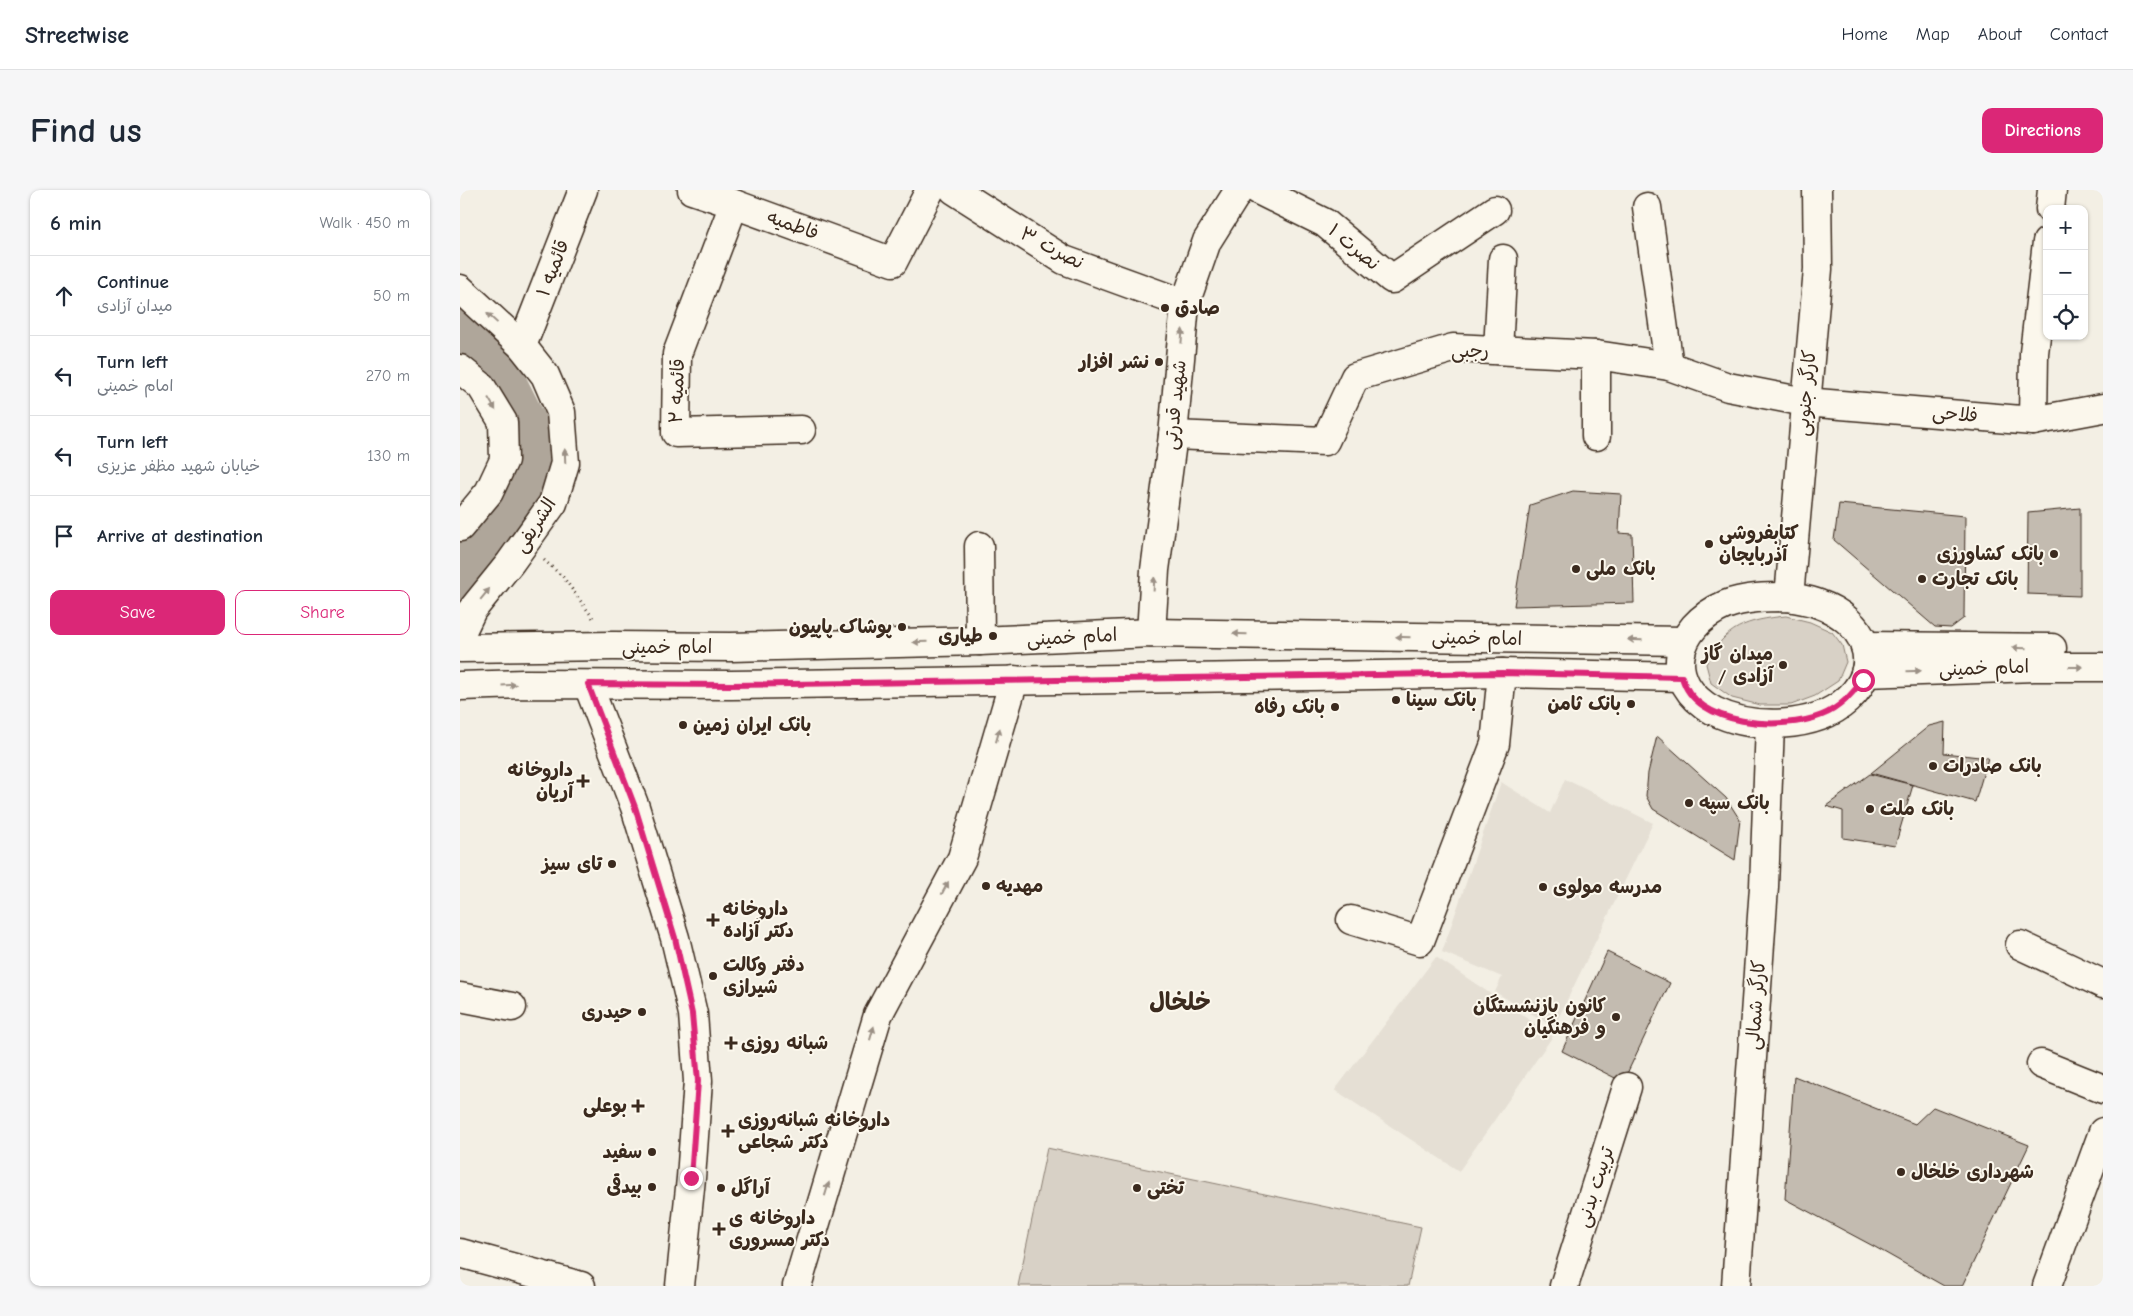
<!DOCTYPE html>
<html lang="en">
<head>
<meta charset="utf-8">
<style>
  body { margin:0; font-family:"Comic Neue","Playpen Sans Arabic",sans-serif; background:#f6f6f7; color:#1f2937 }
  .controls { position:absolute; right:15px; top:15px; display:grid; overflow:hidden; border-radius:10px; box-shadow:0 1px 4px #0004 }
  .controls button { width:45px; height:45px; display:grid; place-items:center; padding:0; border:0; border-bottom:1px solid #e0e1e3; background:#fff; color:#1f2937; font:25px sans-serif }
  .stop { position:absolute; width:15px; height:15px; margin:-11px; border:4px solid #db2777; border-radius:50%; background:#fff }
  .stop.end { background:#db2777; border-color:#fff; box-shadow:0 1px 5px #0008 }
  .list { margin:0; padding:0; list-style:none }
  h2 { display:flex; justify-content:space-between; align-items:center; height:65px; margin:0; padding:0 20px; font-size:21px }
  h2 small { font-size:16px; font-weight:400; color:#747a83 }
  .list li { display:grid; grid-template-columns:32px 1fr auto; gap:15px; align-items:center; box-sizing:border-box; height:80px; padding:0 20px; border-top:1px solid #e0e1e3 }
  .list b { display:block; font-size:19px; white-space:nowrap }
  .list p { margin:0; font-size:16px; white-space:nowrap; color:#747a83 }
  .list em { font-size:16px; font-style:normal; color:#747a83 }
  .actions { display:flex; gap:10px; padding:15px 20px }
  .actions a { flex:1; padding:11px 0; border:1px solid #db2777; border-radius:10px; text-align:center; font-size:18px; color:#db2777 }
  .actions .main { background:#db2777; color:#fff }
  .icon { flex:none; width:28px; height:28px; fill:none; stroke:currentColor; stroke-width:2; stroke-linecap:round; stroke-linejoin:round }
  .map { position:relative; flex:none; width:1643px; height:1096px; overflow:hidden; border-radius:10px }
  header { display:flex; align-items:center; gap:30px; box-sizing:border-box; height:70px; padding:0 25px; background:#fff; border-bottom:1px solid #e0e1e3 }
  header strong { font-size:24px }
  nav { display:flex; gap:28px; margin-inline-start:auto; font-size:18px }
  .intro { display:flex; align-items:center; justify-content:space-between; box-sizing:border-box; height:120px; padding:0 30px }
  h1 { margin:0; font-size:35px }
  .button { padding:12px 22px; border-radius:10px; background:#db2777; color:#fff; font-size:18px; font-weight:700 }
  main { display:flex; gap:30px; padding:0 30px }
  aside { flex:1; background:#fff; border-radius:10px; box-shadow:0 1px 4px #0004 }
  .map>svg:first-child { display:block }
  .built { fill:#e5dfd4 }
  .green { fill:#d8d1c6; stroke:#8a7e72 }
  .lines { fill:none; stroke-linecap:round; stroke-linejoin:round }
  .river { stroke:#afa69a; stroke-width:49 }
  .building { fill:#c3bbb0; stroke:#3b2a1e }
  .minor-casing { stroke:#3b2a1e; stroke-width:31 }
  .tertiary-casing { stroke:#3b2a1e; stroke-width:31 }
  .secondary-casing { stroke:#3b2a1e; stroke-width:31 }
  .primary-casing { stroke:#3b2a1e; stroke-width:31 }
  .path { stroke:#3b2a1e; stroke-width:3; stroke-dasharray:1 4; stroke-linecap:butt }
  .minor { stroke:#fbf7ec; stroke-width:28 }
  .tertiary { stroke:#fbf7ec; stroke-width:28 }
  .secondary { stroke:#fbf7ec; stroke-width:28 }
  .primary { stroke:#fbf7ec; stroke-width:28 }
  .oneway { fill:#9b9085 }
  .route { stroke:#db2777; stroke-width:6 }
  .poi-dot { fill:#3b2a1e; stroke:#fbf7ec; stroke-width:2 }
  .labels { text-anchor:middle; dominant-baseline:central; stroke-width:4; stroke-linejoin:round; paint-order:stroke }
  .street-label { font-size:19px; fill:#3b2a1e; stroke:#fbf7ec }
  .poi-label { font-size:19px; font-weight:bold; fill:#3b2a1e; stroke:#fbf7ec; text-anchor:start }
  .district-label { font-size:24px; font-weight:bold; fill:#3b2a1e; stroke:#fbf7ec }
</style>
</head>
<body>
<header>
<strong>Streetwise</strong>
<nav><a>Home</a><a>Map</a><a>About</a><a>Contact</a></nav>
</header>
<div class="intro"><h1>Find us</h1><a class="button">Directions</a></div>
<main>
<aside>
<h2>6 min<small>Walk · 450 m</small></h2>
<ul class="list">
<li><svg class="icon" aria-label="ahead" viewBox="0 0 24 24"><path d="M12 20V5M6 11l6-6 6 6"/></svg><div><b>Continue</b><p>میدان آزادی</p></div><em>50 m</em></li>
<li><svg class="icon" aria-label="left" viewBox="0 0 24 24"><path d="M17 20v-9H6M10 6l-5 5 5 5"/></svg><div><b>Turn left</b><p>امام خمینی</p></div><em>270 m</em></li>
<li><svg class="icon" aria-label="left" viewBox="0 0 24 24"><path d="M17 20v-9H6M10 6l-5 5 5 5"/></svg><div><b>Turn left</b><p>خیابان شهید مظفر عزیزی</p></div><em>130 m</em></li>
<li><svg class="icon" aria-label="arrive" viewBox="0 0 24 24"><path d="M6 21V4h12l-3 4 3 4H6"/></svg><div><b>Arrive at destination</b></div></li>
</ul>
<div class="actions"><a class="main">Save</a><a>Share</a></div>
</aside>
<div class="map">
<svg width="1643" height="1096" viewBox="0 0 1643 1096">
  <rect width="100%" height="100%" fill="#f3efe4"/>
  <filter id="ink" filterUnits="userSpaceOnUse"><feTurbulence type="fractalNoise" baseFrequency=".02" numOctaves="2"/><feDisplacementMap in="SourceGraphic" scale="10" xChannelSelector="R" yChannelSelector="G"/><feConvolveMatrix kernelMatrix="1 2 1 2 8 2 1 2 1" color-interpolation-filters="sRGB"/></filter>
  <g filter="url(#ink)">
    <!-- built -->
    <g class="built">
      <polygon points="1105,589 1193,633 1094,837 1035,802 1042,787 982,762 1041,592 1090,623"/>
      <polygon points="976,767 1093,846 999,981 875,900"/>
    </g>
    <!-- green -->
    <g class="green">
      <path d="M1326,426L1350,432L1372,442L1382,455L1386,472L1378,491L1355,506L1331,515H1300L1272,508L1251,493L1246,474C1265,436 1287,430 1326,426Z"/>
      <polygon points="587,958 961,1037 948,1096 558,1096"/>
    </g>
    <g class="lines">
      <!-- river -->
      <polyline class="river" points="0,143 26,162 73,255 52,326 0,385"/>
    </g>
    <!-- building -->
    <g class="building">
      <polygon points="1113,301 1161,304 1159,343 1172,344 1174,413 1054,416 1070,315"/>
      <polygon points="1379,314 1505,326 1504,428 1491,438 1475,437 1374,350"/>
      <polygon points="1620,318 1620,406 1567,404 1568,323"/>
      <polygon points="1485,532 1484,563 1528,568 1515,612 1411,583 1469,536"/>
      <polygon points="1197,546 1266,608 1280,630 1275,670 1193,619 1186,606 1188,583"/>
      <polygon points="1410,584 1453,595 1435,656 1383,648 1383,621 1366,616"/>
      <polygon points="1147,762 1210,793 1163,892 1102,861"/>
      <polygon points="1334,886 1455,934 1473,917 1569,955 1502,1096 1484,1096 1415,1057 1325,1009"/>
    </g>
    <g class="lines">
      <defs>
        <g id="minor">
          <polyline points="232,0 274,14 433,72 470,0"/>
          <polyline points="494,0 604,70 725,114"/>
          <polyline points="798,0 865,33 932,89 1035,20"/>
          <polyline points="274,14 217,164 216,243 341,240"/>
          <polyline points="1187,17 1209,176"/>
          <polyline points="1590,19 1592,0"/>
          <polyline points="62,156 123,0"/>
          <polyline points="1038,160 1043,69"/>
          <polyline points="1573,231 1574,163 1587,52"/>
          <polyline points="713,245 865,251 895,187 993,158 1136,165 1209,176 1268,197 1345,212 1573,231 1643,218"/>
          <polyline points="1136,246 1136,165"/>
          <polyline points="519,356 520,451"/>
          <polyline points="691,443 695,380 713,245 725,114 747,51 779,0"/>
          <polyline points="891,730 960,751 1035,554 1042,483"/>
          <polyline points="1560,755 1643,794"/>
          <polyline points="0,807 52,817"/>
          <polyline points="1581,874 1643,899"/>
          <polyline points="0,1063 121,1096"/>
          <polyline points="337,1096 418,825 502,668 554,490"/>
          <polyline points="1104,1096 1167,897"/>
          <polyline points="1587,1096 1643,942"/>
        </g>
        <polyline id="tertiary" points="128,495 175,617 215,748 233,824 238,891 231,988 220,1096"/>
        <g id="secondary">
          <polyline points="0,99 62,156 85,185 101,222 105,273 93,313 50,373 12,420 0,445"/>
          <polyline points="0,179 21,196 43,232 44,270 29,302 0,337"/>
          <polyline points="1329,407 1358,79 1357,0"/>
          <polyline points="1276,1096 1304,697 1310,534"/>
        </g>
        <g id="primary">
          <path d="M1329,407C1339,409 1349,410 1359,414C1402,429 1427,474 1387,510C1355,539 1292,540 1254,521C1201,492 1214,437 1265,415C1285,407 1308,407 1329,407Z"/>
          <polyline points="1405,456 1592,458"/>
          <polyline points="0,458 153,456 271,457 520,451 691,443 1224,451"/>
          <polyline points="1405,483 1575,477 1643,477"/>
          <polyline points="0,496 64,494 271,495 1042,483 1222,487"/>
        </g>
      </defs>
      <!-- minor casing -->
      <use href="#minor" class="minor-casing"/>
      <!-- tertiary casing -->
      <use href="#tertiary" class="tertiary-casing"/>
      <!-- secondary casing -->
      <use href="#secondary" class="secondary-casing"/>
      <!-- primary casing -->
      <use href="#primary" class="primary-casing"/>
      <!-- path -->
      <polyline class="path" points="84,370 103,387 133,428"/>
      <!-- minor -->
      <use href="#minor" class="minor"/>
      <!-- tertiary -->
      <use href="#tertiary" class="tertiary"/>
      <!-- secondary -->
      <use href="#secondary" class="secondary"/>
      <!-- primary -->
      <use href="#primary" class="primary"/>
    </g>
    <!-- one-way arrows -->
    <defs><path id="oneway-solid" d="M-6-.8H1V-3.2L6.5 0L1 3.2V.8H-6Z" transform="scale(1.25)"/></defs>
    <g class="oneway">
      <use href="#oneway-solid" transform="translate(32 128) rotate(-137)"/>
      <use href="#oneway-solid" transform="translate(722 146) rotate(-85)"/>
      <use href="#oneway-solid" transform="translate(32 214) rotate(59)"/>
      <use href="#oneway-solid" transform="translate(105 266) rotate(-92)"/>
      <use href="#oneway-solid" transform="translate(694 394) rotate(-87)"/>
      <use href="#oneway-solid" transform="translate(25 404) rotate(-51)"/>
      <use href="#oneway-solid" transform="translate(780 444) rotate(-179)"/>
      <use href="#oneway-solid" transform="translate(943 447) rotate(-179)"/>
      <use href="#oneway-solid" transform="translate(1175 450) rotate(-179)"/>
      <use href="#oneway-solid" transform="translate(460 452) rotate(179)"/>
      <use href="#oneway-solid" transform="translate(1559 458) rotate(-179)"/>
      <use href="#oneway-solid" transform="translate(1616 477)"/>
      <use href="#oneway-solid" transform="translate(1454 481) rotate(-2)"/>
      <use href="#oneway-solid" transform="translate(49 495) rotate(-3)"/>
      <use href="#oneway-solid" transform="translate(538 545) rotate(-74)"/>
      <use href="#oneway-solid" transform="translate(485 698) rotate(-62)"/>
      <use href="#oneway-solid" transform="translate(412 843) rotate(-74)"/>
      <use href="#oneway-solid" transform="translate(367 999) rotate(-73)"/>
    </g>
  </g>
  <g class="lines" filter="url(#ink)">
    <!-- route -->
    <path class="route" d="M231,988L238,891L232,824L215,748L175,617L128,494L271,495L1042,483L1222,487C1235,537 1323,541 1362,525C1380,518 1391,505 1403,490"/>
  </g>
  <!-- markers -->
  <g class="poi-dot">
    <circle cx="705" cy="118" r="5"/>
    <circle cx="699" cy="172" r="5"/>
    <circle cx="1249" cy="354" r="5"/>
    <circle cx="1594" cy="364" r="5"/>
    <circle cx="1116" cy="379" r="5"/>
    <circle cx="1462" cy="389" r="5"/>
    <circle cx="442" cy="437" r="5"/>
    <circle cx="533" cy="446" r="5"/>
    <circle cx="1323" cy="475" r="5"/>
    <circle cx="936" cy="510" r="5"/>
    <circle cx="1171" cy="514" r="5"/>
    <circle cx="875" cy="517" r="5"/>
    <circle cx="223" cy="535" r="5"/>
    <circle cx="1473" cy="576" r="5"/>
    <path d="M120.5 583.5h5v5h5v5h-5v5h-5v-5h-5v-5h5z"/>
    <circle cx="1229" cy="613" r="5"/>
    <circle cx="1410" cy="619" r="5"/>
    <circle cx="152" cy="674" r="5"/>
    <circle cx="526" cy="696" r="5"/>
    <circle cx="1083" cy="697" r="5"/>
    <path d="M250.5 722.5h5v5h5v5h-5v5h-5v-5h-5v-5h5z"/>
    <circle cx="253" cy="786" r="5"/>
    <circle cx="182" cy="822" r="5"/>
    <circle cx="1156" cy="827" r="5"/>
    <path d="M268.5 845.5h5v5h5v5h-5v5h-5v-5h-5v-5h5z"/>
    <path d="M175.5 908.5h5v5h5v5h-5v5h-5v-5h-5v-5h5z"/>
    <path d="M265.5 933.5h5v5h5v5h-5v5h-5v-5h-5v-5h5z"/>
    <circle cx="192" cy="962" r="5"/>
    <circle cx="1441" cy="982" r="5"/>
    <circle cx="192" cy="997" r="5"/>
    <circle cx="261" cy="998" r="5"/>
    <circle cx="677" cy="998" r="5"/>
    <path d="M256.5 1031.5h5v5h5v5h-5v5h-5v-5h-5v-5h5z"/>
  </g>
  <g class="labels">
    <!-- street labels -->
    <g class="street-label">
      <text transform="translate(333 35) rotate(20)">فاطمیه</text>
      <text transform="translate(894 57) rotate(40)">نصرت ۱</text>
      <text transform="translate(592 58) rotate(28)">نصرت ۳</text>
      <text transform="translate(93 78) rotate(-69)">قائمیه ۱</text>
      <text transform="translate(1010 161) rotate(-1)">رجبی</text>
      <text transform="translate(217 201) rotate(-88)">قائمیه ۲</text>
      <text transform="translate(1346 203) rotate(-85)">کارگر جنوبی</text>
      <text transform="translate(715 215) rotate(-84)">شهید قدرتی</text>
      <text transform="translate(1495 224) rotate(5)">فلاحی</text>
      <text transform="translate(75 335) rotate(-57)">الشریفی</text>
      <text transform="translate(612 447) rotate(-3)">امام خمینی</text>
      <text transform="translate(1017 448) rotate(1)">امام خمینی</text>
      <text x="207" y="457">امام خمینی</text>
      <text transform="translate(1524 478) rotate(-2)">امام خمینی</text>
      <text transform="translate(1296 815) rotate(-86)">کارگر شمالی</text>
      <text transform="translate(1135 997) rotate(-72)">تربیت بدنی</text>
    </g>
    <!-- poi labels -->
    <g class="poi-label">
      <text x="715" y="118">صادق</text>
      <text x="689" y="172" text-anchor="end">نشر افزار</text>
      <text x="1259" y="343">کتابفروشی<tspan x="1259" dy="22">آذربایجان</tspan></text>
      <text x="1584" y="364" text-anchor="end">بانک کشاورزی</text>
      <text x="1126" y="379">بانک ملی</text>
      <text x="1472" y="389">بانک تجارت</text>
      <text x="432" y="437" text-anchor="end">پوشاک پاپیون</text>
      <text x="523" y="446" text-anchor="end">طیاری</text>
      <text x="1313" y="464" text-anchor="end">میدان گاز<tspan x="1313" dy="22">/ آزادی</tspan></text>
      <text x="946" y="510">بانک سینا</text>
      <text x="1161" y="514" text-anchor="end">بانک ثامن</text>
      <text x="865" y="517" text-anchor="end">بانک رفاه</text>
      <text x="233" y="535">بانک ایران زمین</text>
      <text x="1483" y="576">بانک صادرات</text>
      <text x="113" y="580" text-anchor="end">داروخانه<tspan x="113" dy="22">آریان</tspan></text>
      <text x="1239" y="613">بانک سپه</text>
      <text x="1420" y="619">بانک ملت</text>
      <text x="142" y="674" text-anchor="end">تای سیز</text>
      <text x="536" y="696">مهدیه</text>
      <text x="1093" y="697">مدرسه مولوی</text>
      <text x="263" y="719">داروخانه<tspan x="263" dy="22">دکتر آزاده</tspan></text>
      <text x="263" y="775">دفتر وکالت<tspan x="263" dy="22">شیرازی</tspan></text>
      <text x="1146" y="816" text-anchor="end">کانون بازنشستگان<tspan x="1146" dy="22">و فرهنگیان</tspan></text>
      <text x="172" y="822" text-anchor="end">حیدری</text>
      <text x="281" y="853">شبانه روزی</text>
      <text x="167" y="916" text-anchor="end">بوعلی</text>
      <text x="278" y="930">داروخانه شبانه‌روزی<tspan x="278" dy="22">دکتر شجاعی</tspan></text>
      <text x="182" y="962" text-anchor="end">سفید</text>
      <text x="1451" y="982">شهرداری خلخال</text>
      <text x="182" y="997" text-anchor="end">بیدقی</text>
      <text x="271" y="998">آراگل</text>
      <text x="687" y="998">تختی</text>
      <text x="269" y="1028">داروخانه ی<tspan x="269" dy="22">دکتر مسروری</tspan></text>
    </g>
    <!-- district labels -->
    <g class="district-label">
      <text x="720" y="812">خلخال</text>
    </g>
  </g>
</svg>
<div class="controls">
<button>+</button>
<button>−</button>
<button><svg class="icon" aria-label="locate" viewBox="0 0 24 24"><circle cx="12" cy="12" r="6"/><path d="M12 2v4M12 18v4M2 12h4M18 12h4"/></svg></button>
</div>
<div class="stop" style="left:1403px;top:490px"></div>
<div class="stop end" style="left:231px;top:988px"></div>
</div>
</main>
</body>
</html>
